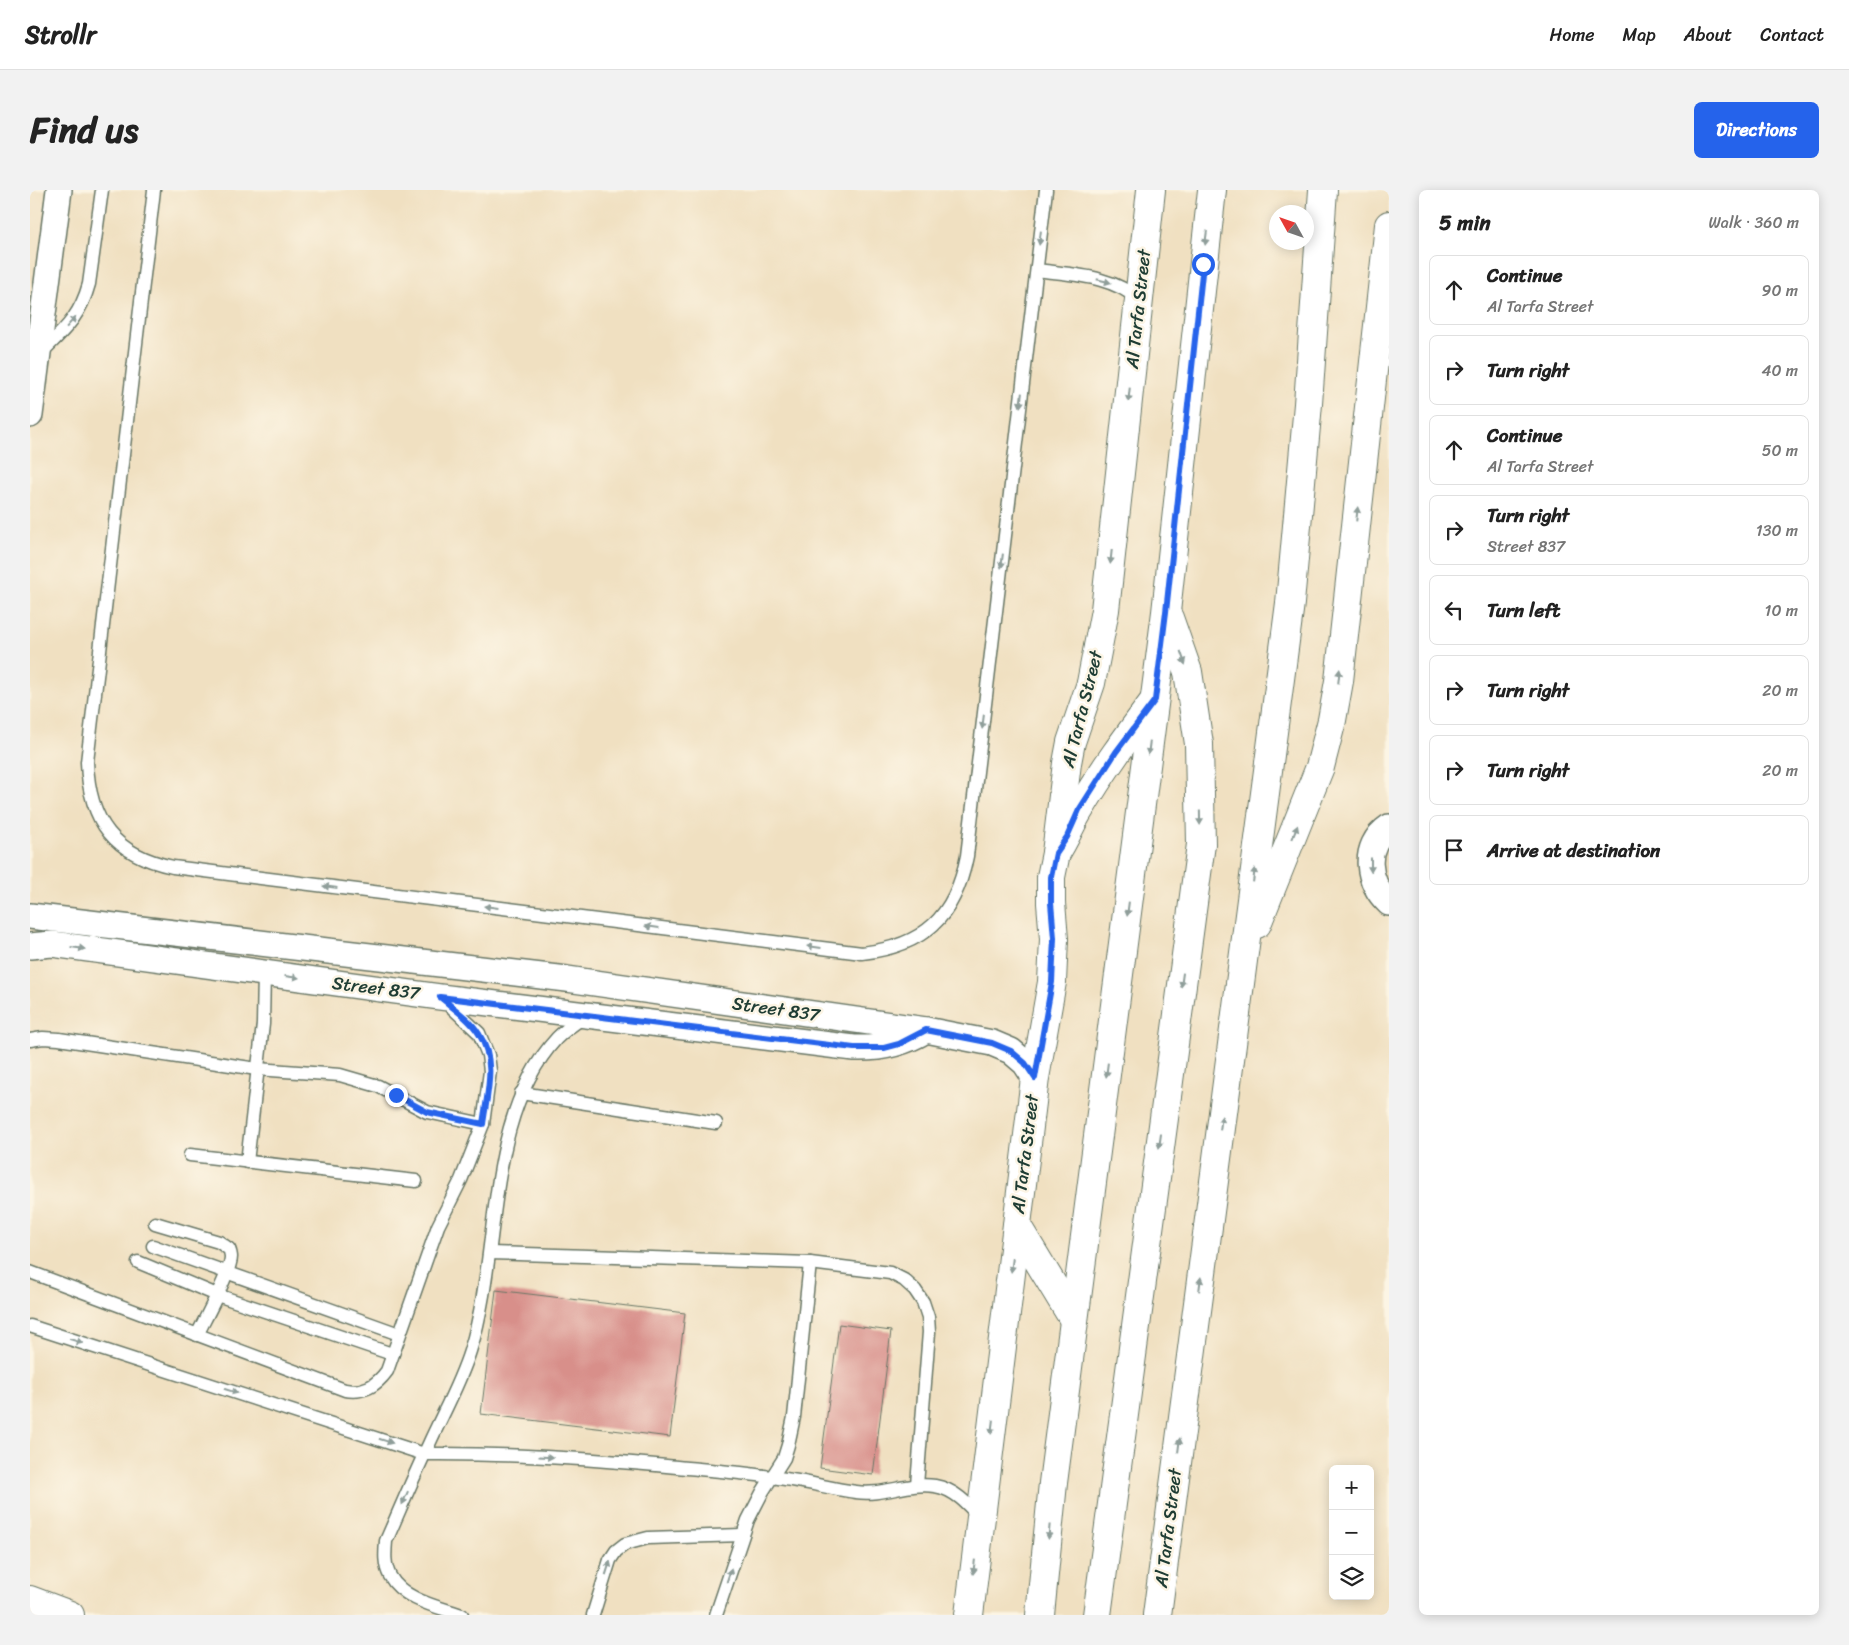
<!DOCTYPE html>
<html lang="en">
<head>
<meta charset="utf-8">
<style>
  body { margin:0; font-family:Sriracha,sans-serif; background:#f2f2f2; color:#222 }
  .controls { position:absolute; right:15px; bottom:15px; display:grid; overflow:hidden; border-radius:8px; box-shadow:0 2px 12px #0003 }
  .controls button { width:45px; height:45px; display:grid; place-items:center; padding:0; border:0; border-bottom:1px solid #e0e0e0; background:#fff; color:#222; font:25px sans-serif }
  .compass { position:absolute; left:1239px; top:15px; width:45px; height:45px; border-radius:50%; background:#fff; box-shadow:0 2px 12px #0003; rotate:310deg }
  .stop { position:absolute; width:15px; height:15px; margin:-11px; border:4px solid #2563eb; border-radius:50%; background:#fff }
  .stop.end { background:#2563eb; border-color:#fff; box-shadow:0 1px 5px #0008 }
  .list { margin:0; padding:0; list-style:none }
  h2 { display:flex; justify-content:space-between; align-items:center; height:65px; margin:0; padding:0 20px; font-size:21px }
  h2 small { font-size:16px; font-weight:400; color:#767676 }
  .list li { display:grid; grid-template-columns:32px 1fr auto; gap:15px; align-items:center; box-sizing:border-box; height:70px; margin:0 10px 10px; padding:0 10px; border:1px solid #e0e0e0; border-radius:8px }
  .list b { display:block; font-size:19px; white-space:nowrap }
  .list p { margin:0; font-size:16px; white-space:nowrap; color:#767676 }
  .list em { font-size:16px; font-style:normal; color:#767676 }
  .icon { flex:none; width:28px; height:28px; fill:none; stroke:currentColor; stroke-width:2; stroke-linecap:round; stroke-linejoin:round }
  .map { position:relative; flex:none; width:1359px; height:1425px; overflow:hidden; border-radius:8px }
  header { display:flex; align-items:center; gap:30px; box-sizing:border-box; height:70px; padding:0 25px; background:#fff; border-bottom:1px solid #e0e0e0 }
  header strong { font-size:24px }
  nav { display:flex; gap:28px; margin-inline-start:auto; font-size:18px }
  .intro { display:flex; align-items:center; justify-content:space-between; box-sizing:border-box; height:120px; padding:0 30px }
  h1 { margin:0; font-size:35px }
  .button { padding:12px 22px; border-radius:8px; background:#2563eb; color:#fff; font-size:18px; font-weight:700 }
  main { display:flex; gap:30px; padding:0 30px }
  aside { flex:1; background:#fff; border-radius:8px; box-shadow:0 2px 12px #0003 }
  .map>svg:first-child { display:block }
  .building { fill:#d88f8a }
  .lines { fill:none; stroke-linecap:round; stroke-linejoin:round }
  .service-casing { stroke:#687665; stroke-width:15 }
  .minor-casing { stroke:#687665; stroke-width:28 }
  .tertiary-casing { stroke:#687665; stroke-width:30 }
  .primary-casing { stroke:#687665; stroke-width:30 }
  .service { stroke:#fff; stroke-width:12 }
  .minor { stroke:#fff; stroke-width:25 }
  .tertiary { stroke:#fff; stroke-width:28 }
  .primary { stroke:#fff; stroke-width:28 }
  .oneway { fill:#8f9e9a }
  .route { stroke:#2563eb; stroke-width:6 }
  .labels { text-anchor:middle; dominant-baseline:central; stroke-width:5; stroke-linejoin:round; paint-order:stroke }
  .street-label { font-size:18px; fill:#1f3d34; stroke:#fcf5e5 }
</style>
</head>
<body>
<header>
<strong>Strollr</strong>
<nav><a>Home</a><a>Map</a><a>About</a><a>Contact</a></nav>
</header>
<div class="intro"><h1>Find us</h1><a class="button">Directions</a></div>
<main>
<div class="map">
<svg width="1359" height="1425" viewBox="0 0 1359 1425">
  <rect width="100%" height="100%" fill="#fcf5e5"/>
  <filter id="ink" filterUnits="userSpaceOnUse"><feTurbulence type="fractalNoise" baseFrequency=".02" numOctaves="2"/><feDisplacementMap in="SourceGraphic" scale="10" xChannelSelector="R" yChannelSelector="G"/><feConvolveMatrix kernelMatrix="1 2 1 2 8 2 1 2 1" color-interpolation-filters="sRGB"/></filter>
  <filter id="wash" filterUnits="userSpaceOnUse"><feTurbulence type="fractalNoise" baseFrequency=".0096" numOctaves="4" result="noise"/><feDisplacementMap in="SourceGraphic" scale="20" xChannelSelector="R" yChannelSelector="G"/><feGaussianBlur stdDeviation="1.12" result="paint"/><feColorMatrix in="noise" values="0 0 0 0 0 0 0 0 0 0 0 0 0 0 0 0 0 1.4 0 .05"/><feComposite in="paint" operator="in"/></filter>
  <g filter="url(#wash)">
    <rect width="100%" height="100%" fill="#f0e0c1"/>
    <g id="blocks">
      <!-- building -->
      <g class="building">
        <polygon points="466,1100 655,1123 640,1247 451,1224"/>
        <polygon points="809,1134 861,1141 843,1285 790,1278"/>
      </g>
    </g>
  </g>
  <g filter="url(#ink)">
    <use href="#blocks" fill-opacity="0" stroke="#687665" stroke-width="1"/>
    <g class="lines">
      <defs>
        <g id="service">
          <path d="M124,0L57,572C59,632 85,665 143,677L832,763C894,756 925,727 937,666L1016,0"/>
          <path d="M1007,80C1042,85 1082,85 1109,110"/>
          <path d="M11,163C34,140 50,127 59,94L72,0"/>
          <polyline points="0,850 13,848 29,849 227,879 310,885 348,896 397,922 453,934"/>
          <polyline points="491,903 686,933"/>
          <polyline points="160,965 386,991"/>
          <polyline points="217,972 233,834 234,783"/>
          <path d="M125,1033L189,1052L199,1059C200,1060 201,1066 201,1067C201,1081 175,1129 167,1145"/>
          <polyline points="123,1056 369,1144"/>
          <polyline points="460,1063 780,1073 860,1083 874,1090 885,1100 893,1112 898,1127 899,1142 887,1295"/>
          <polyline points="108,1072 187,1105 362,1164"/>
          <path d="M0,1082L315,1200C334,1203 346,1196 357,1181L408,1036L431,990L453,934L460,881L458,865L449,843L414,810"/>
          <path d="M0,1136L394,1264C479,1263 563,1269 647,1277C678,1280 710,1282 741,1287C770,1290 798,1298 826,1302C853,1306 878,1292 905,1296C924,1299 938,1314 950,1328"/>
          <path d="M432,1425C409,1417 373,1410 360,1386C354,1375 355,1363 356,1351C370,1319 384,1286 399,1254C413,1223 430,1193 440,1161C472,1061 453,928 527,848C535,840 545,833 554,827"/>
          <polyline points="563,1425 580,1370 586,1361 595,1354 618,1348 712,1345"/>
          <polyline points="686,1425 718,1330 733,1301 754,1268 758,1255 764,1227 780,1073"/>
        </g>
        <g id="minor">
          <polyline points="0,225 29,0"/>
          <path d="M1359,637C1331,656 1337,693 1359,713"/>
          <polyline points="0,726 537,789 896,840 962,853 981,861 995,873 1005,888"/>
          <path d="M0,756L22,754L410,807L824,858C851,859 873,854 896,840"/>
        </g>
        <g id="tertiary">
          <polyline points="0,1410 40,1425"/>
          <polyline points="939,1425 1005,888 1022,792 1024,749 1021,713 1021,687 1026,663 1037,573 1041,552 1061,493 1075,420 1121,0"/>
        </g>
        <g id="primary">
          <path d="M1026,663C1036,648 1041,633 1050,619C1072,581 1098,546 1124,511"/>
          <polyline points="1227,734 1290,577 1302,530 1309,491 1359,35"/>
          <polyline points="987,1036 1044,1130"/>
          <polyline points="1010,1425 1023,1293 1136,422 1182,0"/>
          <polyline points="1067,1425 1171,654 1169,554 1158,482 1139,428"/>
          <polyline points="1127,1425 1260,413 1278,214 1293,0"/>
        </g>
      </defs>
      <!-- service casing -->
      <use href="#service" class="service-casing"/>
      <!-- minor casing -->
      <use href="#minor" class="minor-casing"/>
      <!-- tertiary casing -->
      <use href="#tertiary" class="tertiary-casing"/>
      <!-- primary casing -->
      <use href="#primary" class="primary-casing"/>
      <!-- service -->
      <use href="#service" class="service"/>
      <!-- minor -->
      <use href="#minor" class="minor"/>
      <!-- tertiary -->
      <use href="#tertiary" class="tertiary"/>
      <!-- primary -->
      <use href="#primary" class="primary"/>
    </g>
    <!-- one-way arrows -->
    <defs><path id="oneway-solid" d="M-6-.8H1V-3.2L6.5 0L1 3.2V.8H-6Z" transform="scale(1.25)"/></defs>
    <g class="oneway">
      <use href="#oneway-solid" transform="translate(1010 48) rotate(97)"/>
      <use href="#oneway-solid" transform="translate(1176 48) rotate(97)"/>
      <use href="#oneway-solid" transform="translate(1074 91) rotate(14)"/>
      <use href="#oneway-solid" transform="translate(41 132) rotate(-49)"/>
      <use href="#oneway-solid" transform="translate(1099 205) rotate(96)"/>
      <use href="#oneway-solid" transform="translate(991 210) rotate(97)"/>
      <use href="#oneway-solid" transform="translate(1327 324) rotate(-84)"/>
      <use href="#oneway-solid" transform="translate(1081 367) rotate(96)"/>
      <use href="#oneway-solid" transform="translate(972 371) rotate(97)"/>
      <use href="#oneway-solid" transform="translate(1153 468) rotate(71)"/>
      <use href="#oneway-solid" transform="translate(1309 486) rotate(-84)"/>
      <use href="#oneway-solid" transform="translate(953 532) rotate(97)"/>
      <use href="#oneway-solid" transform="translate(1119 558) rotate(97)"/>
      <use href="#oneway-solid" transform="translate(1170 628) rotate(89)"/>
      <use href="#oneway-solid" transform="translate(1265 642) rotate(-69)"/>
      <use href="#oneway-solid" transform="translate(1341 675) rotate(90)"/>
      <use href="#oneway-solid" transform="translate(1224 685) rotate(-83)"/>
      <use href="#oneway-solid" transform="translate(300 697) rotate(-173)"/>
      <use href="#oneway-solid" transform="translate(461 717) rotate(-173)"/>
      <use href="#oneway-solid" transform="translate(1098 719) rotate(97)"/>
      <use href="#oneway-solid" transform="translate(622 737) rotate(-173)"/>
      <use href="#oneway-solid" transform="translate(784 757) rotate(-173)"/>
      <use href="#oneway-solid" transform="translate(48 758) rotate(8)"/>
      <use href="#oneway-solid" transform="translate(262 787) rotate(7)"/>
      <use href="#oneway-solid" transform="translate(1152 790) rotate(98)"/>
      <use href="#oneway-solid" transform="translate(1077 880) rotate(97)"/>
      <use href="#oneway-solid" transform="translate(1191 933) rotate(-83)"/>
      <use href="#oneway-solid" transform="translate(1130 951) rotate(98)"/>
      <use href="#oneway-solid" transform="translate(982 1075) rotate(97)"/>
      <use href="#oneway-solid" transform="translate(1170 1094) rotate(-83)"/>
      <use href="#oneway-solid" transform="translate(46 1151) rotate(18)"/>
      <use href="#oneway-solid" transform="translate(201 1201) rotate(18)"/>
      <use href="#oneway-solid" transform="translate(962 1237) rotate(97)"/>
      <use href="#oneway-solid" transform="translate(356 1251) rotate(18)"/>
      <use href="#oneway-solid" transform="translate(1149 1255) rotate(-83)"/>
      <use href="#oneway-solid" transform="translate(516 1267) rotate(4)"/>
      <use href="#oneway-solid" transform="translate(375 1308) rotate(114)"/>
      <use href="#oneway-solid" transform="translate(1019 1342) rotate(95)"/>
      <use href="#oneway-solid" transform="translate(944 1377) rotate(97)"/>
      <use href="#oneway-solid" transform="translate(578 1378) rotate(-72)"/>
      <use href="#oneway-solid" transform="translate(699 1385) rotate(-72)"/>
    </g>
  </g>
  <g class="lines" filter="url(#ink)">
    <!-- route -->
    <path class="route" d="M366,905L397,922L453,934C457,904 467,871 449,844C440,829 423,818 410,807L824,858H854L869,854L896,840L962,853L981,861L995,873L1005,888L1022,792L1024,748L1021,713V687L1026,663L1037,647L1049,620L1086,562L1125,510L1136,422L1173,74"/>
  </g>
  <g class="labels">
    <!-- street labels -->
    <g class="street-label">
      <text transform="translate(1108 119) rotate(-84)">Al Tarfa Street</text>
      <text transform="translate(1052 519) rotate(-76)">Al Tarfa Street</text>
      <text transform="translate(346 798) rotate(7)">Street 837</text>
      <text transform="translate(746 819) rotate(8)">Street 837</text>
      <text transform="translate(995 964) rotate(-83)">Al Tarfa Street</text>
      <text transform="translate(1138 1338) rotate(-83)">Al Tarfa Street</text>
    </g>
  </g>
</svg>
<div class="controls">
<button>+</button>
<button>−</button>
<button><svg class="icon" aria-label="layers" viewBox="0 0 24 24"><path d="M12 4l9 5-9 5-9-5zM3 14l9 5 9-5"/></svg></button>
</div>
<svg class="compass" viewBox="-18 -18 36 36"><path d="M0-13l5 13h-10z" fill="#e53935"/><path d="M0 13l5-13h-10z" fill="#767676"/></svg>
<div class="stop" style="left:1173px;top:74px"></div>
<div class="stop end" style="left:366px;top:905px"></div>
</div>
<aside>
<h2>5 min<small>Walk · 360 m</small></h2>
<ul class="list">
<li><svg class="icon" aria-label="ahead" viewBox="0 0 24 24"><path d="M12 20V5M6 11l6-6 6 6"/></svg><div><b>Continue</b><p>Al Tarfa Street</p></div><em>90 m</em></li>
<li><svg class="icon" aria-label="right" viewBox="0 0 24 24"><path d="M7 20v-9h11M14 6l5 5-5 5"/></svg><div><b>Turn right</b></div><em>40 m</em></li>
<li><svg class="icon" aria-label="ahead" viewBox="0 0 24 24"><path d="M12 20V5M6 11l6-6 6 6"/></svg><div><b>Continue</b><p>Al Tarfa Street</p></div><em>50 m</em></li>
<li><svg class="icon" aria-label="right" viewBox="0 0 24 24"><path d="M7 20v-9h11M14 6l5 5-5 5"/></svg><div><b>Turn right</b><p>Street 837</p></div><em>130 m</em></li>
<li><svg class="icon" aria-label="left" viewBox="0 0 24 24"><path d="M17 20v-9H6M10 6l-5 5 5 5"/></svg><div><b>Turn left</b></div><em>10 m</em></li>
<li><svg class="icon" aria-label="right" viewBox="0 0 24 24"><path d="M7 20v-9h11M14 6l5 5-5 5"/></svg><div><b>Turn right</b></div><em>20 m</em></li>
<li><svg class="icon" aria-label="right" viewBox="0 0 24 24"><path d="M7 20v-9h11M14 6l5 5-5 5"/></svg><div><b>Turn right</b></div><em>20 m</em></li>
<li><svg class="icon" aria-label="arrive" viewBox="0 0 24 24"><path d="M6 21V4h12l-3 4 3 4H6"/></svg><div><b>Arrive at destination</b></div></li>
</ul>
</aside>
</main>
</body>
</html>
